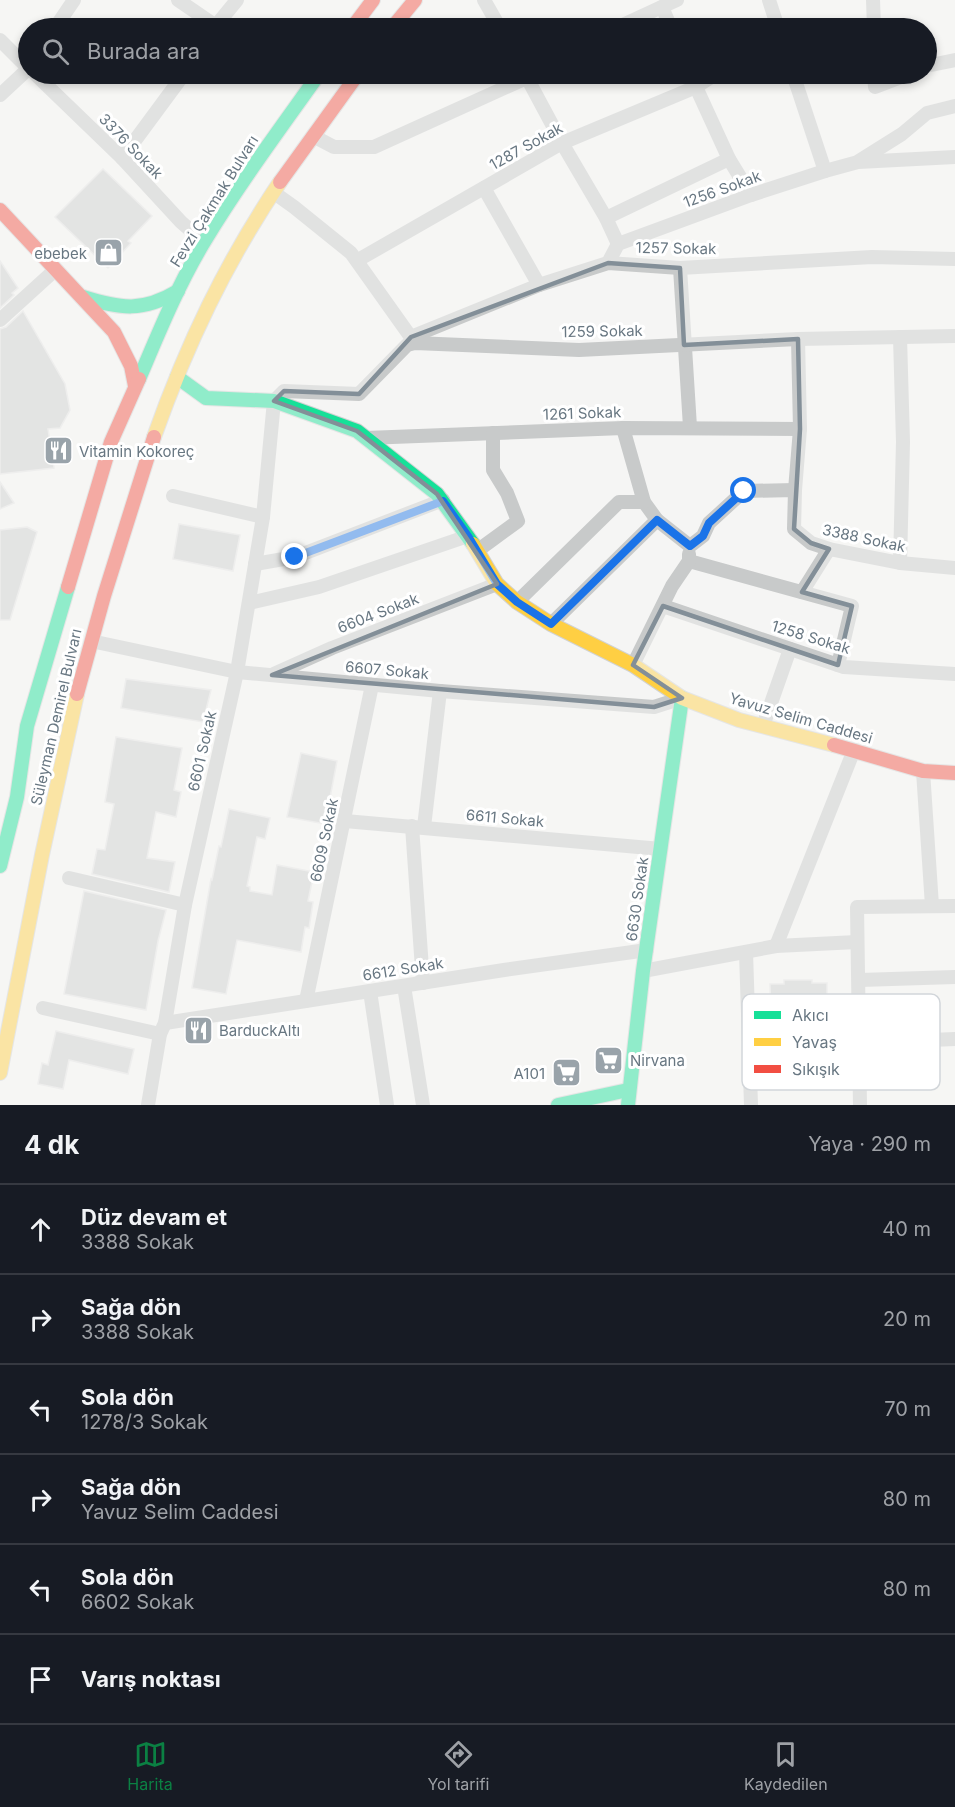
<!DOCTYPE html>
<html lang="tr">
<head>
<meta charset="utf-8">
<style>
  body { margin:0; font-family:Inter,sans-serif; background:#242831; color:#f1f3f6 }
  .stop { position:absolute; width:18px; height:18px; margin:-14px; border:4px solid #1a73e8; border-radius:50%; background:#fff }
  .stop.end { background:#1a73e8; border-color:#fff; box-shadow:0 2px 6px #0008 }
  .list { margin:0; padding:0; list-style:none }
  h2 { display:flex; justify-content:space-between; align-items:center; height:78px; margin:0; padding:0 24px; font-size:26px }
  h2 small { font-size:20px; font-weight:400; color:#9ea1a6 }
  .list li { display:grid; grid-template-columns:39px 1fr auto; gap:18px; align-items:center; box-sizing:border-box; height:90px; padding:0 24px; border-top:2px solid #363941 }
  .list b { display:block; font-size:22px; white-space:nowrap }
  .list p { margin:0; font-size:20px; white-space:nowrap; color:#9ea1a6 }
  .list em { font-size:20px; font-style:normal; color:#9ea1a6 }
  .icon { flex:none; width:33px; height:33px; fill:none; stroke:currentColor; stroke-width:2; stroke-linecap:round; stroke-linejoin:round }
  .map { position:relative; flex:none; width:955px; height:1105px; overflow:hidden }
  .search { position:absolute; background:#171b24; box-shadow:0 3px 9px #0003; left:18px; right:18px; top:18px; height:66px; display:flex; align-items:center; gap:15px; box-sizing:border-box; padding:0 21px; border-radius:33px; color:#9ea1a6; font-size:22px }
  .sheet { height:618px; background:#171b24 }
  nav { display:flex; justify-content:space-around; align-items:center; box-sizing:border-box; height:84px; border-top:2px solid #363941; background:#171b24; font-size:16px; color:#9ea1a6 }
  nav a { display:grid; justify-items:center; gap:3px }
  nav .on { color:#0b8043 }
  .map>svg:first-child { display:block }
  .building { fill:#cdcecf; stroke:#e4e4e4; stroke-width:1.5 }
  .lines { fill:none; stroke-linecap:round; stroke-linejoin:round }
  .fast-casing { stroke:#d1d2d2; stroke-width:16 }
  .slow-casing { stroke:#d1d2d2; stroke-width:16 }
  .jam-casing { stroke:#d1d2d2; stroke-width:16 }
  .street { stroke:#c8caca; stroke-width:14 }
  .fast { stroke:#16e098; stroke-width:14 }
  .slow { stroke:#ffcf43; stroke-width:14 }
  .jam { stroke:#f24e42; stroke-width:14 }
  .route { stroke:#1a73e8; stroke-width:8 }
  .marked { fill:none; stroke:#838f98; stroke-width:4.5; stroke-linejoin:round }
  .labels { text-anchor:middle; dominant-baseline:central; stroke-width:6; stroke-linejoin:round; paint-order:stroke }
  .street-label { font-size:15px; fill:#687782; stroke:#fff }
  .poi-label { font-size:15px; fill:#687782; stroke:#fff; text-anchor:start }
  .key { fill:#fff; stroke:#d2d6da; stroke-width:1.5 }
  .key-label { font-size:16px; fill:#687782 }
</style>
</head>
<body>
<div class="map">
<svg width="955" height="1105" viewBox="0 0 955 1105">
  <rect width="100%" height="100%" fill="#f5f5f4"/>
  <!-- building -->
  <g class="building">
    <polygon points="103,169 152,216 128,241 131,243 108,268 55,217"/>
    <polygon points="0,261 18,288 12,293 14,295 0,308"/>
    <polygon points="23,311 65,384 70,410 60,428 48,429 54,468 0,474 0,329 6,327"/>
    <polygon points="0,482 14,503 0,509"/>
    <polygon points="179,524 240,535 233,571 173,559"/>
    <polygon points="27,527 37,532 10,620 0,620 0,530"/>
    <polygon points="126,679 211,690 203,722 121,708"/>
    <polygon points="116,737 182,748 174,790 181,792 176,817 156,812 147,858 175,862 169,892 92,874 97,849 105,850 114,804 105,802"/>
    <polygon points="301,753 337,761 325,824 287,817"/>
    <polygon points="229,809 270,818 265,839 257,837 247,886 250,887 250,891 272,895 277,865 314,872 308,901 313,902 309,928 305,927 301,952 237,940 226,994 192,988 211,879 212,880 219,846 221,847"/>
    <polygon points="84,891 166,910 158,941 146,1010 64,994"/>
    <polygon points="784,980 812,980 812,983 827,983 827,1018 771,1019 770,984 784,984"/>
    <polygon points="56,1031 134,1049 128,1074 69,1060 63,1089 38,1084 42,1063 48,1065"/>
  </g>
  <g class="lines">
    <defs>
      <g id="fast">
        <path d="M83,297C121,309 143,312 178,291"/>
        <polyline points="177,377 206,398 274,401 357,431 437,494 473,544"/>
        <path d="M139,379C159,332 178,285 204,242C239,184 280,129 319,74"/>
        <polyline points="0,866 17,797 27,726 68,587"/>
        <polyline points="558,1105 628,1090"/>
        <polyline points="628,1105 643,971 682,698"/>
      </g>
      <g id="slow">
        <path d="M154,437C187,344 225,264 280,182"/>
        <polyline points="473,544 497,584 517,602 551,624 633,665 682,698 739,720 834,745"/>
        <polyline points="0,1073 42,855 77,694"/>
      </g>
      <g id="jam">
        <polyline points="352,28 373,0"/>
        <polyline points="392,28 415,0"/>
        <polyline points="280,182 358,74"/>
        <polyline points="0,210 114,332 131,366 135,386"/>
        <polyline points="68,587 111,442 139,379"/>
        <polyline points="77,694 104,596 154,437"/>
        <polyline points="834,745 923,771 955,773"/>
      </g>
    </defs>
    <!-- fast casing -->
    <use href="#fast" class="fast-casing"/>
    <!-- slow casing -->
    <use href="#slow" class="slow-casing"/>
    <!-- jam casing -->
    <use href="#jam" class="jam-casing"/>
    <!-- street -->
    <g class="street">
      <polyline points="178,0 216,26"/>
      <polyline points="484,0 500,28"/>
      <polyline points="769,0 778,28"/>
      <polyline points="873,0 874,28"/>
      <polyline points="662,7 671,28"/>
      <polyline points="55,28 74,0"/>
      <polyline points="214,28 237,0"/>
      <polyline points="616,28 677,0"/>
      <polyline points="0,40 28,68"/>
      <polyline points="926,66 955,60"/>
      <polyline points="35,74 122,158 181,222 204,242"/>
      <polyline points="525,74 562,143 606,218 618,244"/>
      <polyline points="690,74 729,159 751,195"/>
      <polyline points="793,74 825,171"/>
      <polyline points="874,74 875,87 909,74"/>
      <polyline points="0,95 28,69"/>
      <polyline points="313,136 334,147 374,147 535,74"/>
      <polyline points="122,158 184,74"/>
      <polyline points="859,161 902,134 927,113 955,106"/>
      <polyline points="484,188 539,285"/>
      <polyline points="273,192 294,207 351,253 415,343"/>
      <polyline points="606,218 729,159"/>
      <polyline points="358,260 562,143 696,87 716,74"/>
      <polyline points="608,263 618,244 751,195 825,171 858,162 955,157"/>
      <polyline points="680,268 690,427"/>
      <polyline points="0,320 55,270"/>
      <polyline points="411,337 539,285 608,263 680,268 872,257 955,259"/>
      <polyline points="900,337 903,442 900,563"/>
      <polyline points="623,428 644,502 657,520 690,546 703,536 709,523 744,491 795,490 794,529 811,543 829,549 900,563 955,568"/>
      <polyline points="366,438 623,428 800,429"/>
      <polyline points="795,490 800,429 798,339"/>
      <polyline points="173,496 263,517"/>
      <polyline points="477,551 518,521 507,493 493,470 493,433"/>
      <polyline points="689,561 852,606 838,665"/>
      <polyline points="255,564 295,557 443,500"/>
      <polyline points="802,592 829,549"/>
      <polyline points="517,602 619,502 644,502"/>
      <polyline points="249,603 319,587 468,536"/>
      <polyline points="663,606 844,667 955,674"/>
      <polyline points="551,624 657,520"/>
      <polyline points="91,641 237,672 440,691 654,707 682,698"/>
      <polyline points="633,665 672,586 689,561 689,554"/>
      <polyline points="274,674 332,648 497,584"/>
      <polyline points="763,726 790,649"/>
      <polyline points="923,771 932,906"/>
      <polyline points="345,821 661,849"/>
      <polyline points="412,826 423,983"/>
      <polyline points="424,827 440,691"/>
      <polyline points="69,878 185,905"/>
      <polyline points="776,946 854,750"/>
      <polyline points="746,952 751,1105"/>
      <polyline points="643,971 776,946 857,942"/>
      <polyline points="860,980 955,977"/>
      <polyline points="404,986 423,1105"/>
      <polyline points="370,991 387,1105"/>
      <polyline points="306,1001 372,685"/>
      <polyline points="43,1008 160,1034"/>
      <polyline points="165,1023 504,970 647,950"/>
      <polyline points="860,1043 955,1039"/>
      <polyline points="148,1105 160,1034 165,1023 185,905 237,672 263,517 274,401 284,391 359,394 407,345 415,343 579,350 798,339 955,336"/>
      <polyline points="860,1105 857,907 955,906"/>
    </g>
    <!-- fast -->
    <use href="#fast" class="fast"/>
    <!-- slow -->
    <use href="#slow" class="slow"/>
    <!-- jam -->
    <use href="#jam" class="jam"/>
  </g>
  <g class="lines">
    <!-- route -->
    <polyline class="route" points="295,557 443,501 468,536 497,584 517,602 551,624 657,520 690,546 703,536 709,523 744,491"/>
  </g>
  <!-- marked area -->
  <path d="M0 0H955V1105H0ZM608,263L680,268L684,345L798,339L800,429L794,529L811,543L829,549L802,592L852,606L838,665L663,606L633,665L682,698L654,707L272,675L497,584L437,494L357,431L274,401L284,391L359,394L411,337Z" fill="#f5f5f4" fill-opacity=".55" fill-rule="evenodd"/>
  <path class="marked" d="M608,263L680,268L684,345L798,339L800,429L794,529L811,543L829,549L802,592L852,606L838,665L663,606L633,665L682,698L654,707L272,675L497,584L437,494L357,431L274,401L284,391L359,394L411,337Z"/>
  <!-- icons -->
  <defs>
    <symbol id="shop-square" viewBox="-11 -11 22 22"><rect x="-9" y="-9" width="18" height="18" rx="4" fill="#99a3aa" stroke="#fff"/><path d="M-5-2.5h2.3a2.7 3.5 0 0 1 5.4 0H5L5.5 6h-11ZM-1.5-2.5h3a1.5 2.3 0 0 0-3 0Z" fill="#fff"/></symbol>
    <symbol id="restaurant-square" viewBox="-11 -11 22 22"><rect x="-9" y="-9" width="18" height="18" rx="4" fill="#99a3aa" stroke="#fff"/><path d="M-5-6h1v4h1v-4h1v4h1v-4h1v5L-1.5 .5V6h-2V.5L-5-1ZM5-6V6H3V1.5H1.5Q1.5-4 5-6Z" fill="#fff"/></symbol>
    <symbol id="supermarket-square" viewBox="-11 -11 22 22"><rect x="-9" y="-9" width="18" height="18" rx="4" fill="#99a3aa" stroke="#fff"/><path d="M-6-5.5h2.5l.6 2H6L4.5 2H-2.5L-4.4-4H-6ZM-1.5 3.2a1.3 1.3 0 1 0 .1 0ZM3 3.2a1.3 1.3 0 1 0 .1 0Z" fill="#fff"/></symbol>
  </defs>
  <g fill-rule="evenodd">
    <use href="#shop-square" x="92" y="236" width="33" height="33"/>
    <use href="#restaurant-square" x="42" y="434" width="33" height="33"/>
    <use href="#restaurant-square" x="182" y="1014" width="33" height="33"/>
    <use href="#supermarket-square" x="592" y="1044" width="33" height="33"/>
    <use href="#supermarket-square" x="550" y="1056" width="33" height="33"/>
  </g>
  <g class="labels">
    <!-- street labels -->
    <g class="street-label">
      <text transform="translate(131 146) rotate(46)">3376 Sokak</text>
      <text transform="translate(526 146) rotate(-29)">1287 Sokak</text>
      <text transform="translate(722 189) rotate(-20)">1256 Sokak</text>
      <text transform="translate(214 201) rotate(-58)">Fevzi Çakmak Bulvarı</text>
      <text transform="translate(676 248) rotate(1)">1257 Sokak</text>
      <text transform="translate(602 331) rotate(-1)">1259 Sokak</text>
      <text transform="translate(582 413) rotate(-2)">1261 Sokak</text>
      <text transform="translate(864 538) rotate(12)">3388 Sokak</text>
      <text transform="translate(378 613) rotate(-21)">6604 Sokak</text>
      <text transform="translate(811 637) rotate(17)">1258 Sokak</text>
      <text transform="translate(387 670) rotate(5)">6607 Sokak</text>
      <text transform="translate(56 717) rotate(-77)">Süleyman Demirel Bulvarı</text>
      <text transform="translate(801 718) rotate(16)">Yavuz Selim Caddesi</text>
      <text transform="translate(202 751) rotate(-77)">6601 Sokak</text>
      <text transform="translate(505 818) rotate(5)">6611 Sokak</text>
      <text transform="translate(324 840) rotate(-78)">6609 Sokak</text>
      <text transform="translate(637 899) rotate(-82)">6630 Sokak</text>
      <text transform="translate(403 969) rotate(-9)">6612 Sokak</text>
    </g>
    <!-- poi labels -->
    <g class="poi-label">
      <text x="87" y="253" text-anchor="end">ebebek</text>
      <text x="79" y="451">Vitamin Kokoreç</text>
      <text x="219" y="1030">BarduckAltı</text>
      <text x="630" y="1060">Nirvana</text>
      <text x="545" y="1073" text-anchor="end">A101</text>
    </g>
  </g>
  <!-- legend -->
  <rect x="742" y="994" width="198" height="96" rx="9" class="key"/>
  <rect x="754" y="1011" width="27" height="8" fill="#16e098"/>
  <rect x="754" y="1038" width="27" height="8" fill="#ffcf43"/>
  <rect x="754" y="1065" width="27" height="8" fill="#f24e42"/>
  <g class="key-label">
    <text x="792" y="1021">Akıcı</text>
    <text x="792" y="1048">Yavaş</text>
    <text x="792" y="1075">Sıkışık</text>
  </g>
</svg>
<div class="stop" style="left:744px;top:491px"></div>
<div class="stop end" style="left:295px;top:557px"></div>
<div class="search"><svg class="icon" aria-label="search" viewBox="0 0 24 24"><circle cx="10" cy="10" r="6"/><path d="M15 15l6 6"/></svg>Burada ara</div>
</div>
<section class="sheet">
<h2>4 dk<small>Yaya · 290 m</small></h2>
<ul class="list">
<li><svg class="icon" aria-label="ahead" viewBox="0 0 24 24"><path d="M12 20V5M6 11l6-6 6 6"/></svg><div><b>Düz devam et</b><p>3388 Sokak</p></div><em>40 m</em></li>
<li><svg class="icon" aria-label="right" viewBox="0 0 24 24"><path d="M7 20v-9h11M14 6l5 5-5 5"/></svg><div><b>Sağa dön</b><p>3388 Sokak</p></div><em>20 m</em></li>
<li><svg class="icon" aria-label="left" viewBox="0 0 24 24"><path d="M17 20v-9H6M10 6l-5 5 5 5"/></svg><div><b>Sola dön</b><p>1278/3 Sokak</p></div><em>70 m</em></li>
<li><svg class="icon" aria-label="right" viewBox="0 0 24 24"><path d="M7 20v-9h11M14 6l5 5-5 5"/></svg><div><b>Sağa dön</b><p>Yavuz Selim Caddesi</p></div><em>80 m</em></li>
<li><svg class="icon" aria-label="left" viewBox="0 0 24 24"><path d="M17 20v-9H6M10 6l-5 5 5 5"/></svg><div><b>Sola dön</b><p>6602 Sokak</p></div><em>80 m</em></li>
<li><svg class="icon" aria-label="arrive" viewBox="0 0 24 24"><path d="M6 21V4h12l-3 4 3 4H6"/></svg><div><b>Varış noktası</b></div></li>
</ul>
</section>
<nav>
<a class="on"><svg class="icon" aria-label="map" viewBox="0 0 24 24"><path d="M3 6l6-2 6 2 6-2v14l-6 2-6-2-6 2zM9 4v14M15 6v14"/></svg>Harita</a>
<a><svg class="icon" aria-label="directions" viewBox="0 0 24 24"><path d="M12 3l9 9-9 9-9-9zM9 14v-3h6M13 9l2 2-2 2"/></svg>Yol tarifi</a>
<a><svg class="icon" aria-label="saved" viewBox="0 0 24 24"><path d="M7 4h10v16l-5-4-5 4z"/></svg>Kaydedilen</a>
</nav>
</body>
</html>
